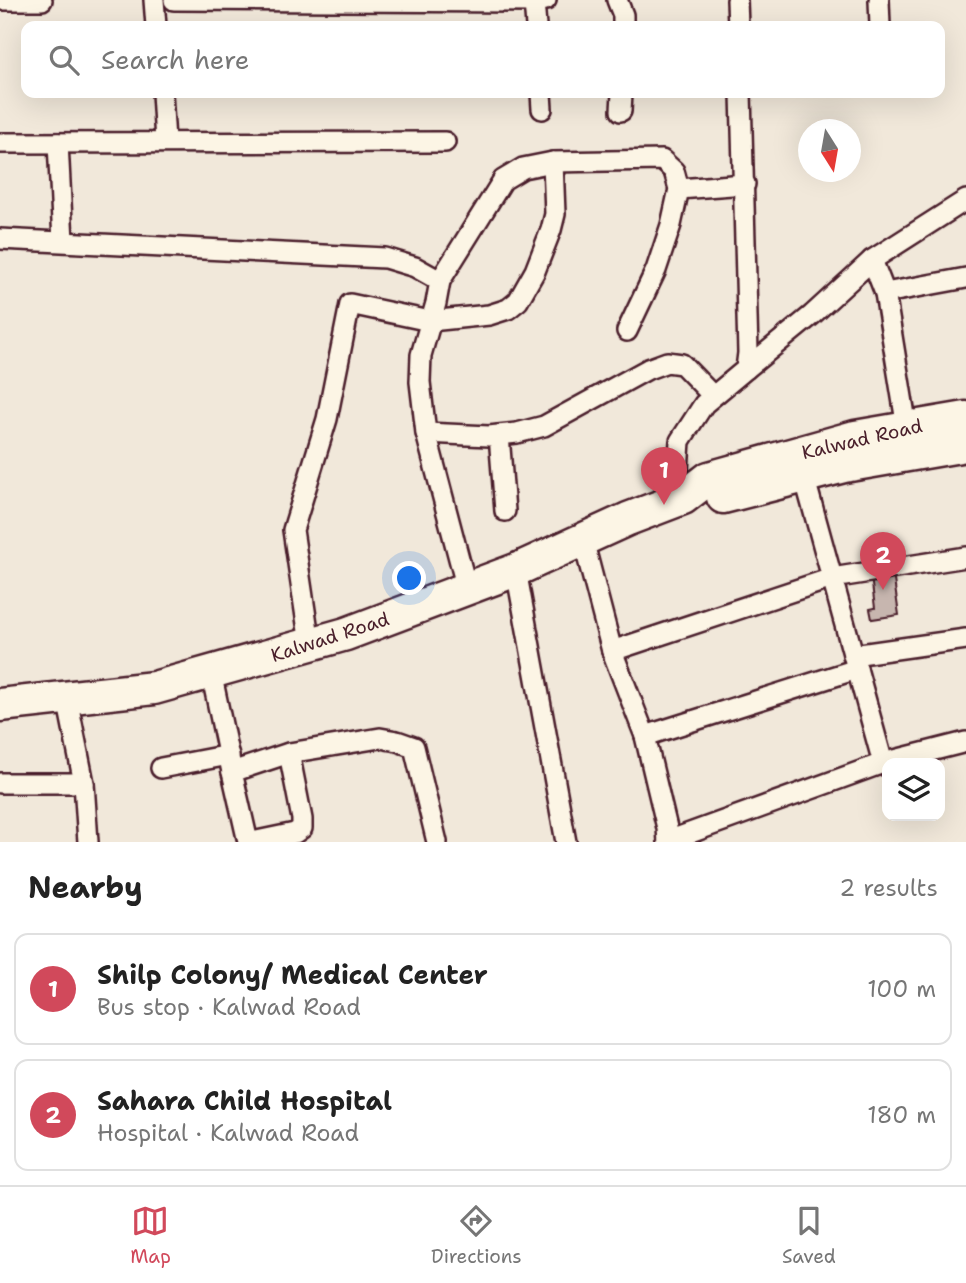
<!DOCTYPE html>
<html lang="en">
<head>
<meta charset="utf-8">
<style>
  body { margin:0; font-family:"Shantell Sans",sans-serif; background:#f2f2f2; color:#222 }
  .controls { position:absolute; right:21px; bottom:21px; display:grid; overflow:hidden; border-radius:14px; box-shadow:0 7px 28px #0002 }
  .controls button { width:63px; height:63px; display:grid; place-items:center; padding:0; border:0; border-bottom:2px solid #e0e0e0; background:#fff; color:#222; font:35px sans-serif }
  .compass { position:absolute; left:798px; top:119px; width:63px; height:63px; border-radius:50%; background:#fff; box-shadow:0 7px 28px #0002; rotate:169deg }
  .you { position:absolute; left:410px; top:579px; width:24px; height:24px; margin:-18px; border:5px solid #fff; border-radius:50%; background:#1a73e8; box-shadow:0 0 0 10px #1a73e833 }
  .badge { display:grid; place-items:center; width:46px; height:46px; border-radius:50%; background:#d1495b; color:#fff; font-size:23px; font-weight:700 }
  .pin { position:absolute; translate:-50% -58px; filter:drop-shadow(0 2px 4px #0008) }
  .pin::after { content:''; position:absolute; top:37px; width:24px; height:21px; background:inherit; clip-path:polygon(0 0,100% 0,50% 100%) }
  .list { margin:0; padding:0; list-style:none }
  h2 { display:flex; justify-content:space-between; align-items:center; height:91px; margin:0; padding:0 28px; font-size:30px }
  h2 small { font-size:23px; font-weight:400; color:#767676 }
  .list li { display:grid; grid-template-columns:46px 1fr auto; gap:21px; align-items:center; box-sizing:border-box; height:112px; margin:0 14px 14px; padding:0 14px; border:2px solid #e0e0e0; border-radius:14px }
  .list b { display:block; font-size:26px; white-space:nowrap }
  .list p { margin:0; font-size:23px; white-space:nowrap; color:#767676 }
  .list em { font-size:23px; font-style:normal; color:#767676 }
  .icon { flex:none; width:38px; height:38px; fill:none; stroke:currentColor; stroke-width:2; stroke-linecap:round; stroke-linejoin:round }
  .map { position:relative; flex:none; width:966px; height:842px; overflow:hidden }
  .search { position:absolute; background:#fff; box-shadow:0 7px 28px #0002; left:21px; right:21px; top:21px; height:77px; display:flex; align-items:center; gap:18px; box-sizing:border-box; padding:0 24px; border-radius:14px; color:#767676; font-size:26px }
  .sheet { height:343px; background:#fff }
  nav { display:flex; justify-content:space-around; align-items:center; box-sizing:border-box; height:98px; border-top:2px solid #e0e0e0; background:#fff; font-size:19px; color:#767676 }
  nav a { display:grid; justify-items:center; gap:4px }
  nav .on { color:#d1495b }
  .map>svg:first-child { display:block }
  .building { fill:#c7b6af; stroke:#4a1f2b; stroke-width:2 }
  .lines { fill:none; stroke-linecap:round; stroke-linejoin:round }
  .minor-casing { stroke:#4a1f2b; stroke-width:24 }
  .primary-casing { stroke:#4a1f2b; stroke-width:37 }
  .minor { stroke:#fcf5e5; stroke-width:19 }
  .primary { stroke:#fcf5e5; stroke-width:32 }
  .labels { text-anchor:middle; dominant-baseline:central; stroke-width:6; stroke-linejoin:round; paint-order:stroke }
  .street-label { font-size:19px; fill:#4a1f2b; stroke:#fcf5e5 }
</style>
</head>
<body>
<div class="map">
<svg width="966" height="842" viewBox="0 0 966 842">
  <rect width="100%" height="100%" fill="#f1e8da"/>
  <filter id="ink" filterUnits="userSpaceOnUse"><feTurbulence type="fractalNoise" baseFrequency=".0143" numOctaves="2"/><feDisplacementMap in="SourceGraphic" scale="14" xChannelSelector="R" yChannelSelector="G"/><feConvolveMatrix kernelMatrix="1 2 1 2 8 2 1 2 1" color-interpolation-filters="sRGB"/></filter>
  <g filter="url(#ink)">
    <!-- building -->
    <polygon class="building" points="893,573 899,615 872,619 870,609 875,608 871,576"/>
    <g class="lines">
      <defs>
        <g id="minor">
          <polyline points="0,0 42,0"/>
          <polyline points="154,0 156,26"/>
          <polyline points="174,0 534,2 546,0"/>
          <polyline points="617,0 623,15 623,26"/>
          <polyline points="737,0 738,26"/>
          <polyline points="879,0 880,26"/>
          <polyline points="534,2 536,26"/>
          <polyline points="162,93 165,141"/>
          <polyline points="541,93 542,109"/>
          <polyline points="621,111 622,93"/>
          <polyline points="0,143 445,142"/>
          <polyline points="58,143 63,241"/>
          <polyline points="679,189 745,184"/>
          <polyline points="0,239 385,258 415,267 440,281"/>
          <polyline points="872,260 885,293 966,278"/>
          <polyline points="885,293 907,428"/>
          <polyline points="746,369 812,315 872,260 966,200"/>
          <polyline points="426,433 489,436 517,433 544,426 648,369 667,362 682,364 713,396"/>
          <polyline points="499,435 505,511"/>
          <polyline points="804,476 883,763"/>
          <polyline points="676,501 680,441 704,404 746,369 748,353 741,93"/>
          <polyline points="583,540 612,651 645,736 667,828 668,842"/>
          <polyline points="516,570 566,842"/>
          <polyline points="467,589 426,433 420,382 421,355 436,303 440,281 503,180 523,168 553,162 662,160 674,171 679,189 671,225 656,270 627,331"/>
          <polyline points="310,644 293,530 327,419 350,304 430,321 489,315 508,309 518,301 535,271 551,230 555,214 553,162"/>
          <polyline points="612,651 832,578 966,557"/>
          <polyline points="853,655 966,639"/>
          <polyline points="211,672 232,772"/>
          <polyline points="67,698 84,783 88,842"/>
          <polyline points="645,736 857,669"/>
          <polyline points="161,768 229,755"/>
          <polyline points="0,783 84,783"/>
          <polyline points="668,841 883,763 966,742"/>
          <polyline points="248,842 232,772 289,753 380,738 397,741 414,747 437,842"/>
          <polyline points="252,842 295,833 302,828 302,819 289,753"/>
        </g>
        <g id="primary">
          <polyline points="723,497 844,466 966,445"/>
          <polyline points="0,705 154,688 346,634 516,570 628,519 683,498 709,478 855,437 966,418"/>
        </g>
      </defs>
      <!-- minor casing -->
      <use href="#minor" class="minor-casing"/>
      <!-- primary casing -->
      <use href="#primary" class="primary-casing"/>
      <!-- minor -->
      <use href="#minor" class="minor"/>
      <!-- primary -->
      <use href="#primary" class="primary"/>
    </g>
  </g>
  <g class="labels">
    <!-- street labels -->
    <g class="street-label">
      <text transform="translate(862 439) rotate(-13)">Kalwad Road</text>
      <text transform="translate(330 637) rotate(-18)">Kalwad Road</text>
    </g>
  </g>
</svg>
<div class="controls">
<button><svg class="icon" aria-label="layers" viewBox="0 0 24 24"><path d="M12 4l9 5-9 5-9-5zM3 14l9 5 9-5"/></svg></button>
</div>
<svg class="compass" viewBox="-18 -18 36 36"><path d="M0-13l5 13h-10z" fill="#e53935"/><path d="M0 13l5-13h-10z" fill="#767676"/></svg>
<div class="you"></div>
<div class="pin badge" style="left:664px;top:505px">1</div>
<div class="pin badge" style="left:883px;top:590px">2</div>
<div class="search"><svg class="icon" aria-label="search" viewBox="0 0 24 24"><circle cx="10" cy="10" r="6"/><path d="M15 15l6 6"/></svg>Search here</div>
</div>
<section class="sheet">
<h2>Nearby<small>2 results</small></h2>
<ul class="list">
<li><span class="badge">1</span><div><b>Shilp Colony/ Medical Center</b><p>Bus stop · Kalwad Road</p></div><em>100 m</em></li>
<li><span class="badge">2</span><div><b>Sahara Child Hospital</b><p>Hospital · Kalwad Road</p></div><em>180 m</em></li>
</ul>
</section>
<nav>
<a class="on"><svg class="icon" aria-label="map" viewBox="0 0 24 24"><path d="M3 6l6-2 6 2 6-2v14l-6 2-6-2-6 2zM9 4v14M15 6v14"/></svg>Map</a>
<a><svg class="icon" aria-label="directions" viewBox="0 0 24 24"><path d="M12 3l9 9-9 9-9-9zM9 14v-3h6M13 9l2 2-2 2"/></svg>Directions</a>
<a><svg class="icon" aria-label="saved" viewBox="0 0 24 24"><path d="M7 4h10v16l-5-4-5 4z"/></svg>Saved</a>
</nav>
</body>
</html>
